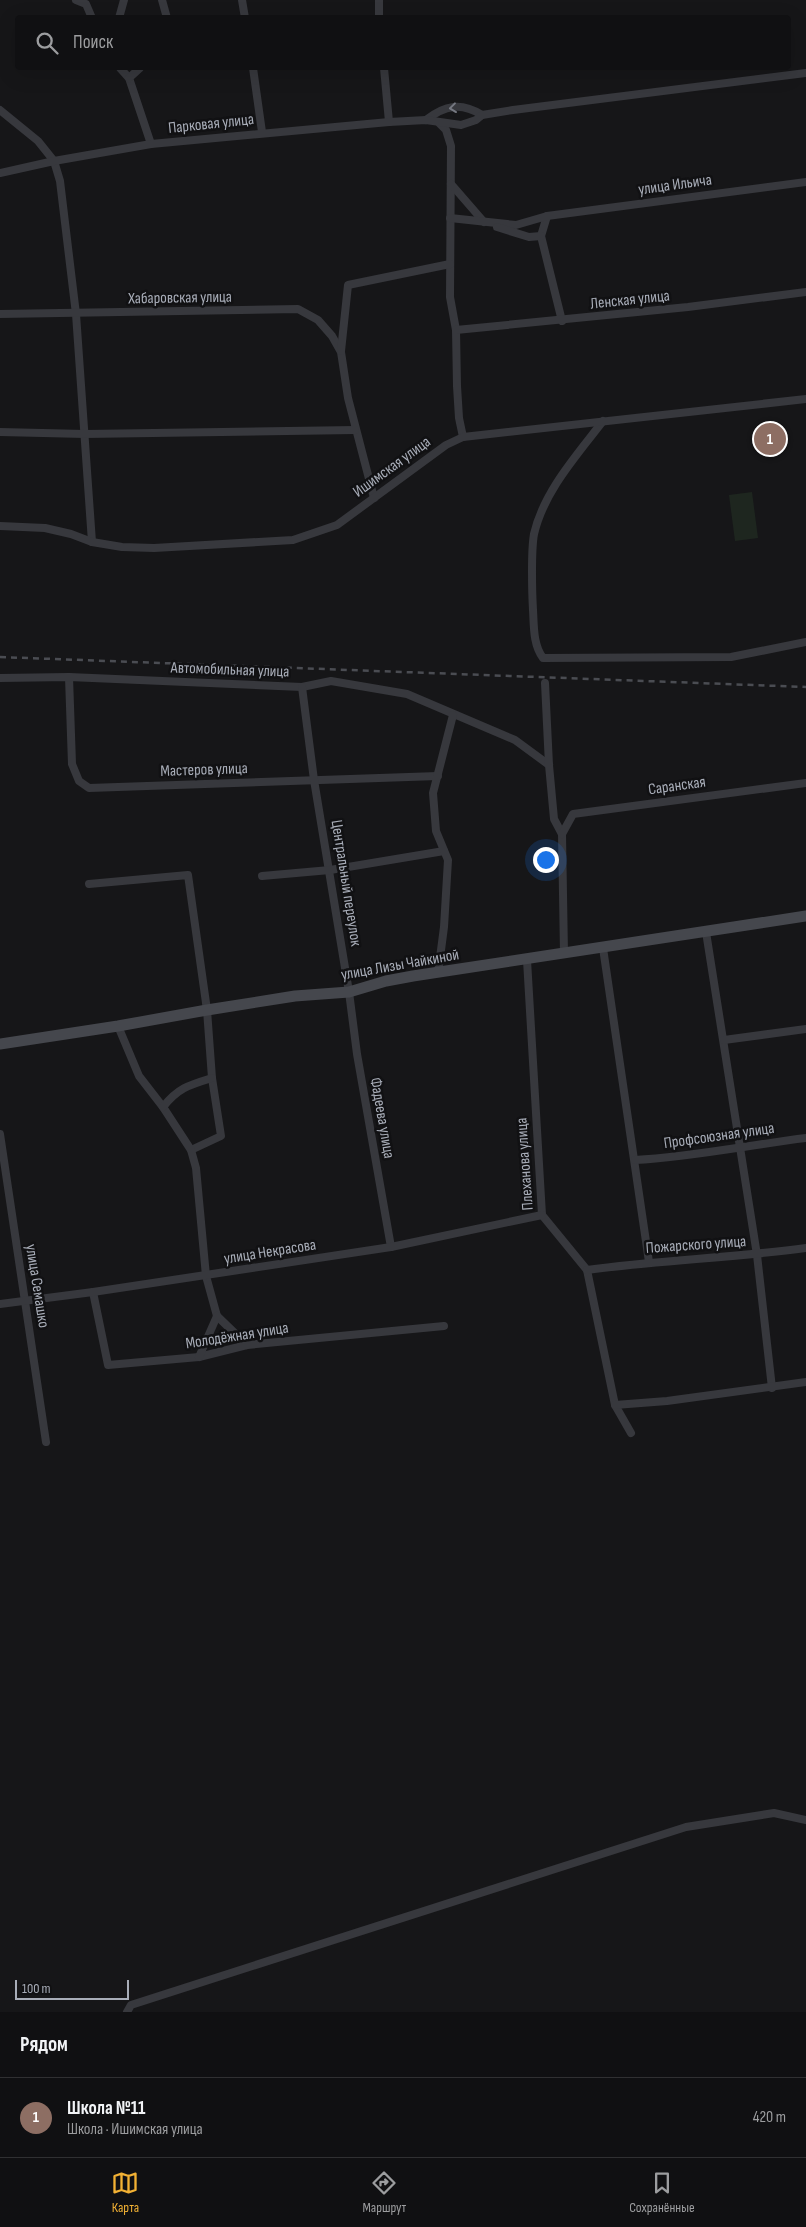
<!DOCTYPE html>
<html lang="ru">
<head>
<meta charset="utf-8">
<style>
  body { margin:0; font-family:"Sofia Sans Condensed",sans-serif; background:#19191b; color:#f1f3f6 }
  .scale { position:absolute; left:15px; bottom:12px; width:114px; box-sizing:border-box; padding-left:5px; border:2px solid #a8adb8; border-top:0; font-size:14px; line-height:18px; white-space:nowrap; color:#a8adb8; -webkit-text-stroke:4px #111113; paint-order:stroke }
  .you { position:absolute; left:545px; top:859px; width:18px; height:18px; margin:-12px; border:4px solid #fff; border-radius:50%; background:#1a73e8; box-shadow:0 0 0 8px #1a73e833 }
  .badge { display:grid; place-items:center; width:32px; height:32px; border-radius:50%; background:#f2b134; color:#fff; font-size:16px; font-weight:700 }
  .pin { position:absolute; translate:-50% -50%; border:2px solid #fff; box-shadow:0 1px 5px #0006 }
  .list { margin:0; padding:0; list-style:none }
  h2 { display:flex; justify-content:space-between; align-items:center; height:65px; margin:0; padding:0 20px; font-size:21px }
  h2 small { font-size:16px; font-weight:400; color:#9c9d9f }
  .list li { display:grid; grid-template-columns:32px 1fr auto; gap:15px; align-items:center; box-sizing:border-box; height:80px; padding:0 20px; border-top:1px solid #303032 }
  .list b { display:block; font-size:19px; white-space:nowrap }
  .list p { margin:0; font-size:16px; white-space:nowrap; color:#9c9d9f }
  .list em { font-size:16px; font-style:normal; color:#9c9d9f }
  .icon { flex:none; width:28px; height:28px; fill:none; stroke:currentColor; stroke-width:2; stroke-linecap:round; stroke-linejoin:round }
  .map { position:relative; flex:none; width:806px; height:2012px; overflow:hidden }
  .search { position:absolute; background:#101012; box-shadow:0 5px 20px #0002; left:15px; right:15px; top:15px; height:55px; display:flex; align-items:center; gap:12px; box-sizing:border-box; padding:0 18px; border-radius:5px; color:#9c9d9f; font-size:19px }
  .sheet { height:145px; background:#101012 }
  nav { display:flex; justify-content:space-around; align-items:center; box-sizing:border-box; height:70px; border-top:1px solid #303032; background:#101012; font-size:14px; color:#9c9d9f }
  nav a { display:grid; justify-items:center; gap:2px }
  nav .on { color:#f2b134 }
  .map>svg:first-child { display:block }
  .green { fill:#1e261f }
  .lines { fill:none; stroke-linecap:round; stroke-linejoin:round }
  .street { stroke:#37383d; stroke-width:8 }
  .secondary { stroke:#45474d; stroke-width:11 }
  .rail { stroke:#4a4c52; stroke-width:2.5; stroke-dasharray:6 5; stroke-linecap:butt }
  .oneway { stroke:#757881 }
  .labels { text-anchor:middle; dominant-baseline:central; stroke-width:5; stroke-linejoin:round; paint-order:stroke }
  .street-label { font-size:16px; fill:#a8adb8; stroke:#111113 }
</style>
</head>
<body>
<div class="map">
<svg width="806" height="2012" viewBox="0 0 806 2012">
  <rect width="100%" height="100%" fill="#161618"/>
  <!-- green -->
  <polygon class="green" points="752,492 758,538 735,541 729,495"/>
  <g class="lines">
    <!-- street -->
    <g class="street">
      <polyline points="76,0 86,4 92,18"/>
      <polyline points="162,0 167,18"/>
      <polyline points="242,0 245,18"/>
      <polyline points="379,0 379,18"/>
      <polyline points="119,18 124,0"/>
      <polyline points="120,68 129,78 151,144"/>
      <polyline points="253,68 262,132"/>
      <polyline points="384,68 389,122"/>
      <polyline points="129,78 140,68"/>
      <polyline points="0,110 38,141 54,161 60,181 76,314 92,542"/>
      <path d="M426,120C445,105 461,102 482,115"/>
      <polyline points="440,124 446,130 451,146 450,297 456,330 457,386 459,418 463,437"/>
      <polyline points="0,173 54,161 151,144 389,122 426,120 461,125 476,120 482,115 513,110 806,73"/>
      <polyline points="451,184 484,222"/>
      <polyline points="547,216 541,236 562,321"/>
      <polyline points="450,218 516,225 547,216 806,182"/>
      <polyline points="497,227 529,237 541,236"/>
      <polyline points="0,314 298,309 318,320 332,336 341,352 348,398 374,498"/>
      <polyline points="456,330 688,307 806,292"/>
      <polyline points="341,351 348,285 450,264"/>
      <path d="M603,421C577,455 544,491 534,534C531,551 532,593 533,610C534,626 533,645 543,658L731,657L806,642"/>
      <polyline points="0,432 85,434 355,430"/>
      <polyline points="0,526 45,528 71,534 92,542 122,547 154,548 293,540 337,525 446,445 463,437 806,399"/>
      <polyline points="69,677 72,764 79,781 89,788 438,776"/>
      <polyline points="0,678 69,677 302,687 331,681 407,694 515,740 549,765"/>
      <polyline points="545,683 549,765 554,819 562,834 564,954"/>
      <polyline points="302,687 314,780 349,992 357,1054 391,1247"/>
      <polyline points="562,834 573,814 806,783"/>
      <polyline points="262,876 330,870 444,851"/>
      <polyline points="89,884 188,875 207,1010 212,1078 221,1136 191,1150"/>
      <polyline points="706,932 757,1255 772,1388"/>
      <polyline points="603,948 649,1262"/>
      <polyline points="527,960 542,1215 587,1270 615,1405 631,1433"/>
      <polyline points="438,973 444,927 448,860 436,831 433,793 453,715"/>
      <polyline points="118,1026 139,1076 163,1107 191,1150 196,1168 206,1276 217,1316 247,1345"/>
      <polyline points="724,1040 806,1029"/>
      <path d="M163,1107C178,1088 189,1085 212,1078"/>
      <polyline points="0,1134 46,1442"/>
      <path d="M635,1160C692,1157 749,1145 806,1138"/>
      <path d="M587,1270C660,1260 733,1258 806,1248"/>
      <polyline points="93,1292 108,1365 199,1357 247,1345 444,1326"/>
      <polyline points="0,1304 93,1292 391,1247 542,1215"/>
      <polyline points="199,1357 217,1316"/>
      <polyline points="615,1405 667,1401 806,1382"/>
      <polyline points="127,2012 131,2005 686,1827 774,1813 806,1820"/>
    </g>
    <!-- secondary -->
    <polyline class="secondary" points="0,1044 118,1026 207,1010 295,996 349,992 386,981 413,976 806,916"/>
    <!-- rail -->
    <polyline class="rail" points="0,657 806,687"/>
  </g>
  <!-- one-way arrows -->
  <defs><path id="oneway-chevron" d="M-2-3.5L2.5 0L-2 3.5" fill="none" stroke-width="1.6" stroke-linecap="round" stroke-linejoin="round" transform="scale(1.25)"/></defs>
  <use class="oneway" href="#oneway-chevron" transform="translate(453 108) rotate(173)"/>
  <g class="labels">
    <!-- street labels -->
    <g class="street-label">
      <text transform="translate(211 124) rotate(-6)">Парковая улица</text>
      <text transform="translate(675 185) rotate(-8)">улица Ильича</text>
      <text transform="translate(180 298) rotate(-1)">Хабаровская улица</text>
      <text transform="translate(630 300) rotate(-6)">Ленская улица</text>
      <text transform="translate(392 467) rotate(-36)">Ишимская улица</text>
      <text transform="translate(230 670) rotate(2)">Автомобильная улица</text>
      <text transform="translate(204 770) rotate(-2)">Мастеров улица</text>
      <text transform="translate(677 786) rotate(-8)">Саранская</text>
      <text transform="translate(346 883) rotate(81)">Центральный переулок</text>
      <text transform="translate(400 965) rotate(-10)">улица Лизы Чайкиной</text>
      <text transform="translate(382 1118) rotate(80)">Фадеева улица</text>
      <text transform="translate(719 1136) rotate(-8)">Профсоюзная улица</text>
      <text transform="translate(525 1164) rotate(-94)">Плеханова улица</text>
      <text transform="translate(696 1245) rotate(-4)">Пожарского улица</text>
      <text transform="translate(270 1252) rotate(-9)">улица Некрасова</text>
      <text transform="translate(37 1286) rotate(81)">улица Семашко</text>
      <text transform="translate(237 1336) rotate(-9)">Молодёжная улица</text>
    </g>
  </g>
</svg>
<div class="scale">100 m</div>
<div class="you"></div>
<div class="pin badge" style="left:770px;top:439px;background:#8d6e63">1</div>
<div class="search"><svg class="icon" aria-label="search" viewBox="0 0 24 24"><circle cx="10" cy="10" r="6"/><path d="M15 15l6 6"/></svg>Поиск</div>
</div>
<section class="sheet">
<h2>Рядом<small></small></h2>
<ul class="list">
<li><span class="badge" style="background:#8d6e63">1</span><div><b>Школа №11</b><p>Школа · Ишимская улица</p></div><em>420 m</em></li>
</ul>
</section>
<nav>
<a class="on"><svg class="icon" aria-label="map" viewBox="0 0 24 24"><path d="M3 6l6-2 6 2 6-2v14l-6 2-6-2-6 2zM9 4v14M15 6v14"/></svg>Карта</a>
<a><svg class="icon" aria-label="directions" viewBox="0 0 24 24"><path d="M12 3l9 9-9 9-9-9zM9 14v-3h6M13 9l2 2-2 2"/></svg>Маршрут</a>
<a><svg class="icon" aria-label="saved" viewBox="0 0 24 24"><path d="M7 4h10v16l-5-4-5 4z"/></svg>Сохранённые</a>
</nav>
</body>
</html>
